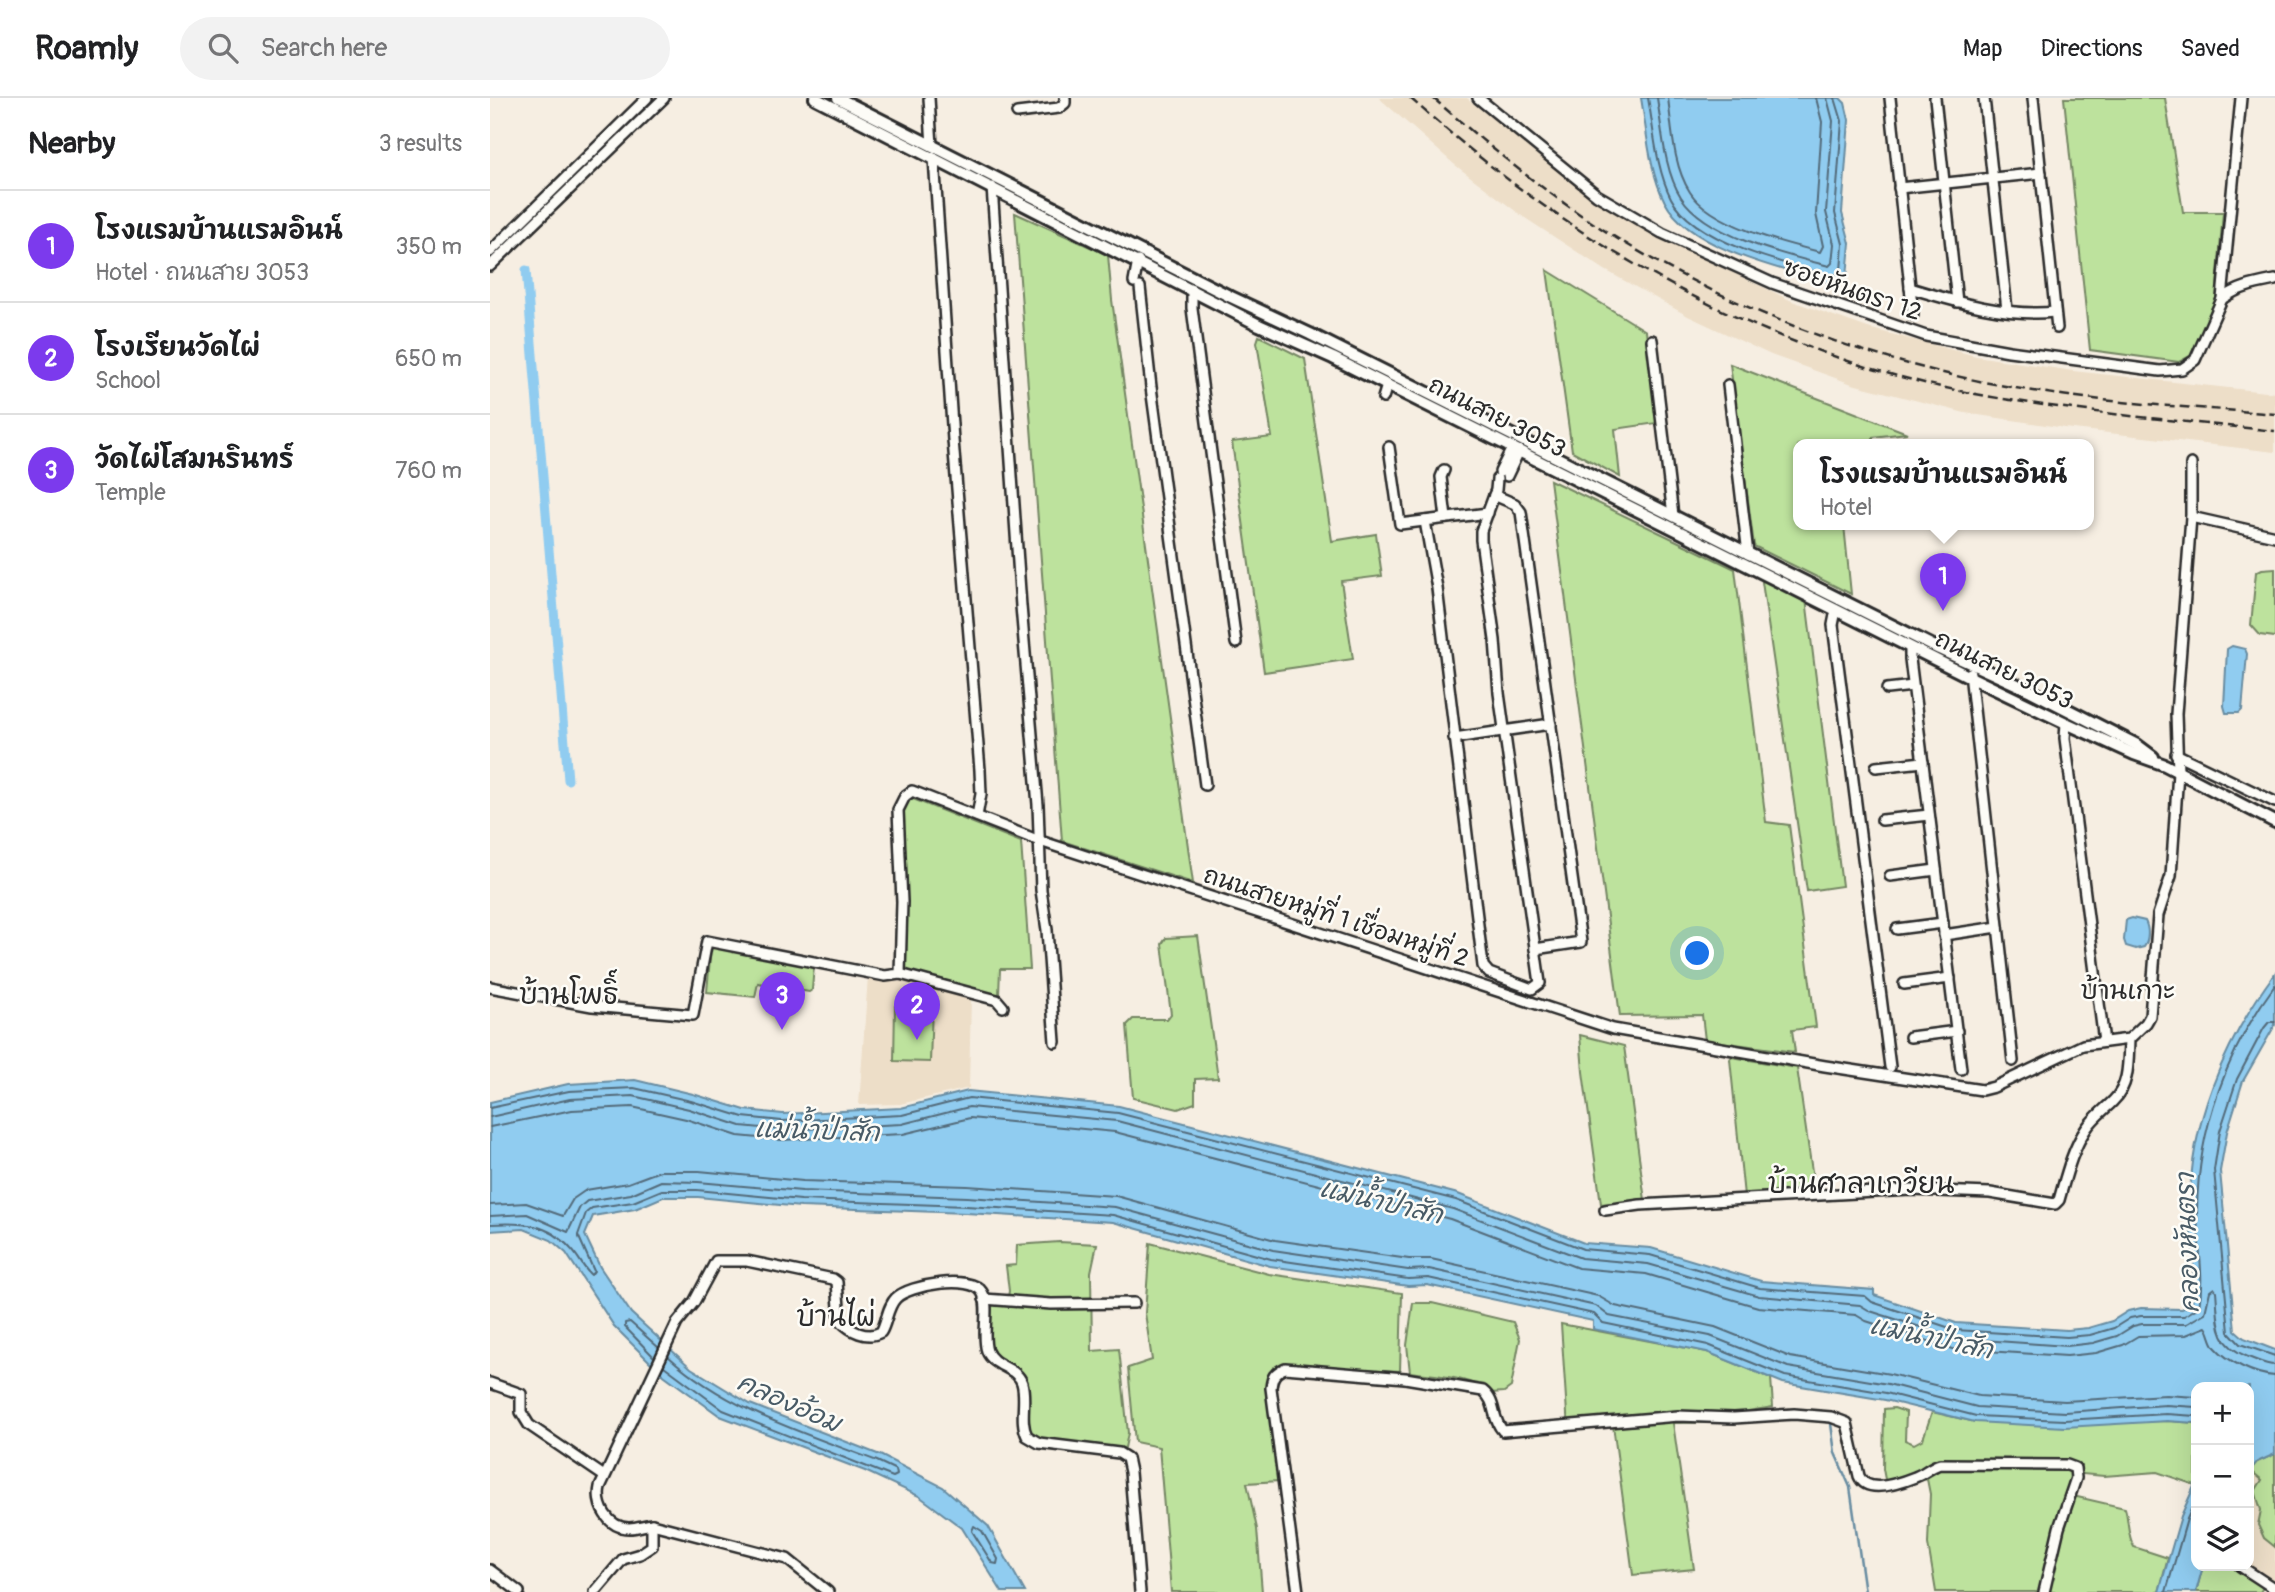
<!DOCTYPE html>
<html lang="en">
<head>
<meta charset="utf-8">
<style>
  body { margin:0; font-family:Pangolin,"Playpen Sans Thai",sans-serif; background:#f2f2f2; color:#202124 }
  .controls { position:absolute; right:21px; bottom:21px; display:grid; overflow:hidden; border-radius:14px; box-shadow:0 7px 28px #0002 }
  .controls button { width:63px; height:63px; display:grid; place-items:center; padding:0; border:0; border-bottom:2px solid #e0e0e0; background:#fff; color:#202124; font:35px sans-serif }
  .you { position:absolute; left:1208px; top:856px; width:24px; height:24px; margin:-18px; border:5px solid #fff; border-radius:50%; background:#1a73e8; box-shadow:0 0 0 10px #1a73e833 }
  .badge { display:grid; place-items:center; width:46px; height:46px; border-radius:50%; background:#7c3aed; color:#fff; font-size:23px; font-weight:700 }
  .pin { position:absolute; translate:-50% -58px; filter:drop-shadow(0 2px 4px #0008) }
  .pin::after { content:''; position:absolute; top:37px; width:24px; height:21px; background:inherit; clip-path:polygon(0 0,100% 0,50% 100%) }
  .popup { position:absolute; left:1303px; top:341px; width:301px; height:91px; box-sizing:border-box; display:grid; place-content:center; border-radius:14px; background:#fff; filter:drop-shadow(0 2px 5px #0005); font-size:23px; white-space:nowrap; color:#757577 }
  .popup b { font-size:26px; color:#202124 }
  .popup::after { content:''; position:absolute; left:50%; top:100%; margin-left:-14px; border:14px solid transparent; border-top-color:#fff }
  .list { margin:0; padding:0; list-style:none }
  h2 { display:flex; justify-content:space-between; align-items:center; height:91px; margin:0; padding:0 28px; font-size:30px }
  h2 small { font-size:23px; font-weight:400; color:#757577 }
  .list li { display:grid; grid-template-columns:46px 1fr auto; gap:21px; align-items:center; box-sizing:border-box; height:112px; padding:0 28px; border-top:2px solid #e0e0e0 }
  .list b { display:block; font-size:26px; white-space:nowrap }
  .list p { margin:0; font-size:23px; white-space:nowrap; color:#757577 }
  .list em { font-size:23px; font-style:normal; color:#757577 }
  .icon { flex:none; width:38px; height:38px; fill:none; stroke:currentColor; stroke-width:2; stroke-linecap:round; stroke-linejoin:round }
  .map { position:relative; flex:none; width:1785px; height:1494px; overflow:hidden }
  header { display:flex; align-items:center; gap:42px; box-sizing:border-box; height:98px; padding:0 35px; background:#fff; border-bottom:2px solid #e0e0e0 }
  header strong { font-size:33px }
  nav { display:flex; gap:38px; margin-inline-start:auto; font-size:24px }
  .search { width:490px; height:63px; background:#f2f2f2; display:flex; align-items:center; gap:18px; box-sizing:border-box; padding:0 24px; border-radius:38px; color:#757577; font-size:26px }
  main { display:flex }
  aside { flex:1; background:#fff }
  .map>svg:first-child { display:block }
  .built { fill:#eddec8 }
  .green { fill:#bde29d; stroke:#748664; stroke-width:2 }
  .water { fill:#90ccf0; stroke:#688ca1; stroke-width:2 }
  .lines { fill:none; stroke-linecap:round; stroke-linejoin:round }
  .shore { stroke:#536b7a; stroke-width:2 }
  .stream { stroke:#688ca1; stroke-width:2.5 }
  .canal { stroke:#90ccf0; stroke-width:9 }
  .minor-casing { stroke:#2b2b2b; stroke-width:14 }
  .major-casing { stroke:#2b2b2b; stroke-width:16 }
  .minor { stroke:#fdfcf7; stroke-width:9 }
  .major { stroke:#fdfcf7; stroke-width:10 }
  .rail { stroke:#2b2b2b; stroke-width:2.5; stroke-dasharray:10 5; stroke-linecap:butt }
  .labels { text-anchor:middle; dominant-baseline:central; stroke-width:5; stroke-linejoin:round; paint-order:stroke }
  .street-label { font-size:24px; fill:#2b2b2b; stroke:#fdfcf7 }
  .neighbourhood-label { font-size:26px; fill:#2b2b2b; stroke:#fdfcf7 }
  .water-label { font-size:26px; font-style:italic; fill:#495b66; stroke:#fdfcf7 }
  .quarter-label { font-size:28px; fill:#2b2b2b; stroke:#fdfcf7 }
</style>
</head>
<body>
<header>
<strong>Roamly</strong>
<div class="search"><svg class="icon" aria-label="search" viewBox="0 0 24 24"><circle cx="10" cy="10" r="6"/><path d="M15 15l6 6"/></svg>Search here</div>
<nav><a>Map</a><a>Directions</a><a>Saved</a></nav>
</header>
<main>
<aside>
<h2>Nearby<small>3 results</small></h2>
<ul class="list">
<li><span class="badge">1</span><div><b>โรงแรมบ้านแรมอินน์</b><p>Hotel · ถนนสาย 3053</p></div><em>350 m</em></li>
<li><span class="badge">2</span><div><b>โรงเรียนวัดไผ่</b><p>School</p></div><em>650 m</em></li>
<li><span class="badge">3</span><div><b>วัดไผ่โสมนรินทร์</b><p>Temple</p></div><em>760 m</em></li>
</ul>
</aside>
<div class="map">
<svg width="1785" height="1494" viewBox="0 0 1785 1494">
  <rect width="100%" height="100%" fill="#f6eee2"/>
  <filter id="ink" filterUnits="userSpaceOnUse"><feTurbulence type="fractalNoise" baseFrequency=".0143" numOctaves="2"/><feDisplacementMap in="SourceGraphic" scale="14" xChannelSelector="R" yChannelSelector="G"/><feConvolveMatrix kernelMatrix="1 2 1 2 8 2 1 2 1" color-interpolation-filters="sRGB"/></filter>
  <g filter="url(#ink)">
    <!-- built -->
    <g class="built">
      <polygon points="889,0 977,0 1065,71 1144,122 1225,166 1302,203 1378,230 1486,258 1583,273 1785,295 1785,354 1575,330 1475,315 1362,286 1281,257 1198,218 1115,172 1032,118 965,67"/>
      <polygon points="378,878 409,884 412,880 481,898 479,990 410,1006 369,1007"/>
      <polygon points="1785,1356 1785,1487 1756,1468 1759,1468 1759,1374 1767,1364"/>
    </g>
    <!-- green -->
    <g class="green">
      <polygon points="1574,0 1675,0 1693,114 1733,114 1726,202 1702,257 1689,264 1600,252"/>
      <polygon points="525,115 618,157 622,202 703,785 572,743"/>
      <polygon points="1057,172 1156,233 1167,325 1125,331 1130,379 1082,353"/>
      <polygon points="769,238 815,261 842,443 886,436 892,478 851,483 863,561 774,574 742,344 782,339 767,244"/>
      <polygon points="1240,266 1417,335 1383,339 1383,347 1308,347 1308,427 1354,427 1361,496 1264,448"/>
      <polygon points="1060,382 1245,471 1276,724 1299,727 1326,929 1302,932 1305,954 1215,942 1212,917 1130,918"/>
      <polygon points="1785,470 1785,539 1770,537 1761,527 1766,474 1772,471"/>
      <polygon points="1275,480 1316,501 1352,788 1317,793 1272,484"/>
      <polygon points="423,701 531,744 540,871 510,871 509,897 419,873 415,868 413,713 416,703"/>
      <polygon points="708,838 728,980 705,981 705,1005 688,1011 643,1000 637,927 643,921 677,921 681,916 672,846 676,840"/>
      <polygon points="226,846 324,867 322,892 319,894 268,885 265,899 217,894 221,850"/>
      <polygon points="405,908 442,909 440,964 404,963"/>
      <polygon points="1090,937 1134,948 1155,1102 1111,1106 1093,974"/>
      <polygon points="1242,959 1307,970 1325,1094 1254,1098 1240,961"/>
      <path d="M569,1144L607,1146L601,1174L602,1253L629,1251L638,1335L635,1350L548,1341C530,1330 541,1304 536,1285C532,1268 509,1268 501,1253C494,1240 498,1219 498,1204L517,1205L519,1193L516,1168L526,1167L527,1147Z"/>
      <polygon points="660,1145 779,1176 912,1195 910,1273 794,1267 783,1270 777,1279 789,1383 757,1385 767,1431 772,1494 681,1494 669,1349 645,1344 638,1270 662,1262 655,1215"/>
      <path d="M923,1205H942L1023,1224L1030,1241L1021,1289L1014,1294L1001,1295C978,1278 947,1278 920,1274L917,1247Z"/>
      <polygon points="1071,1226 1217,1254 1281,1280 1283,1309 1246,1315 1245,1324 1183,1325 1204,1471 1143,1477 1123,1327 1078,1331"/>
      <polygon points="1404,1310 1416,1314 1415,1342 1424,1346 1433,1341 1442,1314 1485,1324 1677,1323 1706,1325 1706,1384 1705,1387 1667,1374 1614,1378 1582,1375 1566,1422 1550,1494 1446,1494 1438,1446 1440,1396 1437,1381 1397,1392 1393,1371 1394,1311"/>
      <polygon points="1785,1356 1785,1449 1774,1440 1768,1427 1771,1412 1765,1393 1772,1382 1760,1372 1767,1364"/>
      <path d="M1583,1398L1635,1410C1639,1424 1637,1436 1644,1449L1678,1460L1669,1494H1556L1572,1426Z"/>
      <polygon points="1713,1468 1741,1468 1774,1488 1770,1494 1706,1494"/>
    </g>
    <!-- water -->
    <g class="water">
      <path d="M1151,0H1350L1355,5L1359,22L1352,115L1360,145L1357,179L1344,186C1295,172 1200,152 1175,104C1159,73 1157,34 1151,0Z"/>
      <polygon points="1742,548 1755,551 1757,556 1752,612 1749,615 1736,615 1734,608 1737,551"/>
      <path d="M1642,820L1655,823C1659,830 1659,843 1654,849L1646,851L1636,848L1634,842L1636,822Z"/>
      <path d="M1785,875V927L1753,983L1737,1034L1730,1073L1745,1232L1754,1240L1785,1252V1356L1767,1364L1759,1374V1289H1706V1325L1677,1323L1575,1329L1485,1324L1395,1302L1293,1285L1217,1254L1103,1231V1223L937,1187L918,1188L780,1168L623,1124L476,1115L311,1109L208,1099H173L145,1111L103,1118L95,1137L110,1169L141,1215L201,1270L260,1306L390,1357L453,1389L498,1428L535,1494H512L472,1430L429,1398L375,1373L230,1318L171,1275L124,1228L76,1155L61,1142L34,1131L0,1133V1004L78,986L145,982L203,996L255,1012L293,1016L411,1010L478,993L629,1008L968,1096L1094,1145L1161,1150L1271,1183L1384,1192V1197L1466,1225L1577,1232L1598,1230L1622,1223L1638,1213L1651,1210L1692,1211L1702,1206C1706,1174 1701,1146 1700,1114C1698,1028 1734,944 1785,875Z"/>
      <polygon points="1706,1384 1706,1468 1713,1468 1706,1494 1669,1494 1691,1418"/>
    </g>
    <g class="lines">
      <!-- shore -->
      <g class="shore">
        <path d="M1158,0C1164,33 1166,70 1181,100C1203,144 1298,167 1343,178L1351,173L1353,146L1345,115L1352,23L1345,0"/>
        <path d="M1167,0C1172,30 1174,73 1191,99C1216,138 1295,157 1339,168L1342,165L1344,146L1336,114L1343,23L1337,0"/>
        <path d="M1178,0C1182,30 1183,68 1200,94C1221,127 1293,145 1330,154L1333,148L1326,116L1332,24L1326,0"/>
        <polyline points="1785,924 1779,924 1774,930 1747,981 1730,1033 1724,1072 1739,1234 1750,1246 1785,1258"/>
        <path d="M0,1010L79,993L144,990L201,1003L253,1019L292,1023L412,1017L479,1000L628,1015L966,1102L1093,1151L1160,1157L1270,1190L1375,1198L1382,1204L1466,1232L1577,1239L1600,1237L1624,1230L1640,1220L1651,1218H1694L1709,1209C1715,1176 1707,1145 1707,1112C1708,1031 1737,952 1785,887"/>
        <path d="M0,1019L80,1001L143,998L199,1011L251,1028L291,1032L412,1026L479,1009L627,1023L963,1111L1091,1160L1158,1166L1269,1198L1370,1207L1380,1213L1465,1240L1577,1248L1603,1245L1627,1238L1643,1228L1652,1226H1696L1715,1215L1720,1193L1724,1190L1726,1193C1729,1224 1724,1245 1758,1259C1767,1262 1775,1267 1785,1267"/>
        <path d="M0,1029L82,1012L142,1009L196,1021L248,1038L291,1042L413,1036L480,1020L625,1034L960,1121L1088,1170L1156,1176L1268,1209L1366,1217L1376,1223L1463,1251L1577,1258L1606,1255L1633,1247L1648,1238L1696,1237L1716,1229C1720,1234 1720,1242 1725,1249C1738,1264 1765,1277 1785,1278"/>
        <polyline points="0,1107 36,1105 73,1118 83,1101 96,1092 138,1085 170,1073 209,1073 313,1083 477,1088 626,1098 785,1142 919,1161 941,1161 1108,1198 1125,1208 1225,1229 1300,1259 1400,1276 1489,1298 1575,1303 1676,1297 1706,1299"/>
        <polyline points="0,1118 37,1116 78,1134 90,1109 97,1103 141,1096 171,1083 208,1084 312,1093 477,1099 625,1109 783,1152 918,1172 939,1171 1106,1208 1119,1218 1220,1238 1298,1269 1398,1286 1487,1309 1575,1314 1676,1307 1706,1309"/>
        <path d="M0,1126C32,1124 59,1125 81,1151C89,1159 93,1170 101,1177L104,1173L88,1137L96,1115L102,1110L143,1104L172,1092H207L311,1102L476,1108L623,1117L781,1161L918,1181L938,1180L1104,1216L1113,1225L1218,1247L1295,1278L1396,1295L1486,1318L1575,1322L1676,1316L1706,1318"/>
        <polyline points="164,1259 135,1229 135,1225 140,1224 169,1250"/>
        <path d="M174,1268L233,1312L403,1379L407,1377L406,1372L387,1363C314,1335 237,1312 178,1258"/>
        <polygon points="484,1428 492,1433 508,1461 507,1466 502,1465 482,1433"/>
        <polyline points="1676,1494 1697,1421 1706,1401"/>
      </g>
      <!-- stream -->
      <polyline class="stream" points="1341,1326 1345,1355 1360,1389 1375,1494"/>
      <!-- canal -->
      <polyline class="canal" points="36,172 78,682"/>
      <defs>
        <g id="minor">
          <polyline points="439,0 442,48"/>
          <polyline points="988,0 1107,97 1172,135 1282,185 1436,238 1519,253 1670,273 1692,271 1705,262 1732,201 1751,0"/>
          <polyline points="1400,0 1423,217"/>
          <polyline points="1445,0 1467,204"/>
          <polyline points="1494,0 1517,212"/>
          <polyline points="1543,0 1567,230"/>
          <polyline points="527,15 569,10 575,5 575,0"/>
          <polyline points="444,60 463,342 490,672 491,696 487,718"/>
          <polyline points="502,89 531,508 548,707 551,792 557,832 565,944"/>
          <polyline points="1409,90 1551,75"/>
          <polyline points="0,154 157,0"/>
          <polyline points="0,168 174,0"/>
          <polyline points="644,184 648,163"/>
          <polyline points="650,189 661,289 715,687"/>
          <path d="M1420,190C1466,204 1517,219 1565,214"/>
          <polyline points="702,192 702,210 746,545"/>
          <path d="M1732,201C1748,189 1765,186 1785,182"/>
          <polyline points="1162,242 1183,418"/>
          <polyline points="1238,287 1258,456"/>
          <polyline points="893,300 897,287"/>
          <polyline points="899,349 910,426 998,415"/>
          <polyline points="954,372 951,379 956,420"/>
          <polyline points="1010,374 1022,350"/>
          <polyline points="1017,378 1029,353"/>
          <polyline points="1004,397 1025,406 1031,414 1091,844 1045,851"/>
          <polyline points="1701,419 1785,438"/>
          <polyline points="935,423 947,490 993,868 999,875 1042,891 1050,885 1009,595 1005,542 991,442 991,433 1006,392 1007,381"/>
          <polyline points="1346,512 1343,527 1400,969"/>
          <polyline points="1420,550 1420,561 1471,971"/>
          <polyline points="1480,575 1523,963"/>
          <polyline points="1397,591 1423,588"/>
          <polyline points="1576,625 1575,640 1614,944"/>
          <polyline points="964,640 1061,626"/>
          <polyline points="1686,656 1785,704"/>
          <polyline points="1386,669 1433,664"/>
          <polyline points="1392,722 1439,717"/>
          <polyline points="1400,778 1446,772"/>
          <polyline points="1407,831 1453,825"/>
          <polyline points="1454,837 1508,829"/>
          <polyline points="410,876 507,902 513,909"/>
          <polyline points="1414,886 1460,880"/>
          <polyline points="0,889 102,908 203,917 217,843 395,878 410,876 412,804 408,712 415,698 422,693 547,742 1123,931 1335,968 1492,992 1504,989 1593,947 1639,941 1656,925 1660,918 1668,817 1681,778 1688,674 1686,616 1701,419 1701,366"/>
          <polyline points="1420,939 1467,933"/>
          <path d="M1115,1112L1150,1107L1421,1092L1500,1095L1565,1106L1569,1102C1576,1078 1582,1052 1596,1031C1603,1020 1614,1012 1623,1003C1640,987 1638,963 1639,941"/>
          <polyline points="494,1201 561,1206 644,1205"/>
          <polyline points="0,1285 31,1296 31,1314 39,1327 114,1378"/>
          <polyline points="1750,1468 1785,1491"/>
          <polyline points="0,1472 29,1494"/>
          <polyline points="105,1494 133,1461 150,1456 162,1448 162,1426"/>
          <path d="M338,1494L297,1461L162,1426C154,1427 147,1430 139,1430C118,1430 106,1407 110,1389L187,1225L204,1204L226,1163H257L343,1181L347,1184L350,1222C360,1233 377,1242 391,1234C397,1224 397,1209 406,1200C419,1187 481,1176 492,1194C501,1208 491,1237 497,1253C503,1269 527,1269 532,1285C537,1302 529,1322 537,1338L549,1345L629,1355L637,1360L640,1374L650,1494"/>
          <path d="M808,1494L781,1290C782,1279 784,1275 795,1270L915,1280L993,1293C1007,1304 1001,1320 1013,1333L1188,1318L1244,1320L1304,1316L1341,1319L1357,1325L1369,1378C1377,1397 1410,1385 1425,1379C1434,1376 1440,1369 1450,1366L1577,1367L1585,1370L1586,1380L1569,1430L1554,1494"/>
        </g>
        <g id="major">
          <polyline points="325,0 769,227 843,260 1480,579 1576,625 1644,656 1675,667 1785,724"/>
          <polyline points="348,0 741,199 820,236 1449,551 1541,593 1647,647 1663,659"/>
        </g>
      </defs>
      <!-- minor casing -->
      <use href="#minor" class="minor-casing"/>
      <!-- major casing -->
      <use href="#major" class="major-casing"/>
      <!-- minor -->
      <use href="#minor" class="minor"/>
      <!-- major -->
      <use href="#major" class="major"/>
      <!-- rail -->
      <g class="rail">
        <path d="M920,0C960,35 1000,69 1043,100C1171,193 1324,265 1480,295C1581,314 1683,322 1785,333"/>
        <path d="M943,0C1003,52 1065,103 1133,144C1269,226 1422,278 1579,298C1647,307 1717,310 1785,316"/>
      </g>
    </g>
  </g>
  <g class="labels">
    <!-- street labels -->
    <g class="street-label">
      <text transform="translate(1362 192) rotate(19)">ซอยหันตรา 12</text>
      <text transform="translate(1007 319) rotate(27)">ถนนสาย 3053</text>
      <text transform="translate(1514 572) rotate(26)">ถนนสาย 3053</text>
      <text transform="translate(846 819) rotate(18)">ถนนสายหมู่ที่ 1 เชื่อมหมู่ที่ 2</text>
    </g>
    <!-- neighbourhood labels -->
    <g class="neighbourhood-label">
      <text x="1638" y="893">บ้านเกาะ</text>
    </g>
    <!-- water labels -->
    <g class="water-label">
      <text transform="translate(327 1033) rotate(2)">แม่น้ำป่าสัก</text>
      <text transform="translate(891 1104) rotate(13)">แม่น้ำป่าสัก</text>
      <text transform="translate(1698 1145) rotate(-92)">คลองหันตรา</text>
      <text transform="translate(1441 1240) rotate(12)">แม่น้ำป่าสัก</text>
      <text transform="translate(299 1305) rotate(24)">คลองอ้อม</text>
    </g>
    <!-- quarter labels -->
    <g class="quarter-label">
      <text x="79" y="897">บ้านโพธิ์</text>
      <text x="1371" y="1086">บ้านศาลาเกวียน</text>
      <text x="346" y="1219">บ้านไผ่</text>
    </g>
  </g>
</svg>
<div class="controls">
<button>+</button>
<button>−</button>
<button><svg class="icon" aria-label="layers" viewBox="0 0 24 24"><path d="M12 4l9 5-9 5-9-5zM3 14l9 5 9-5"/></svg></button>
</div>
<div class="you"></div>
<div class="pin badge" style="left:1453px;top:513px">1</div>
<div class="popup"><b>โรงแรมบ้านแรมอินน์</b>Hotel</div>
<div class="pin badge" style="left:427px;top:942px">2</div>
<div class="pin badge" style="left:292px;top:932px">3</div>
</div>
</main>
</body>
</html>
